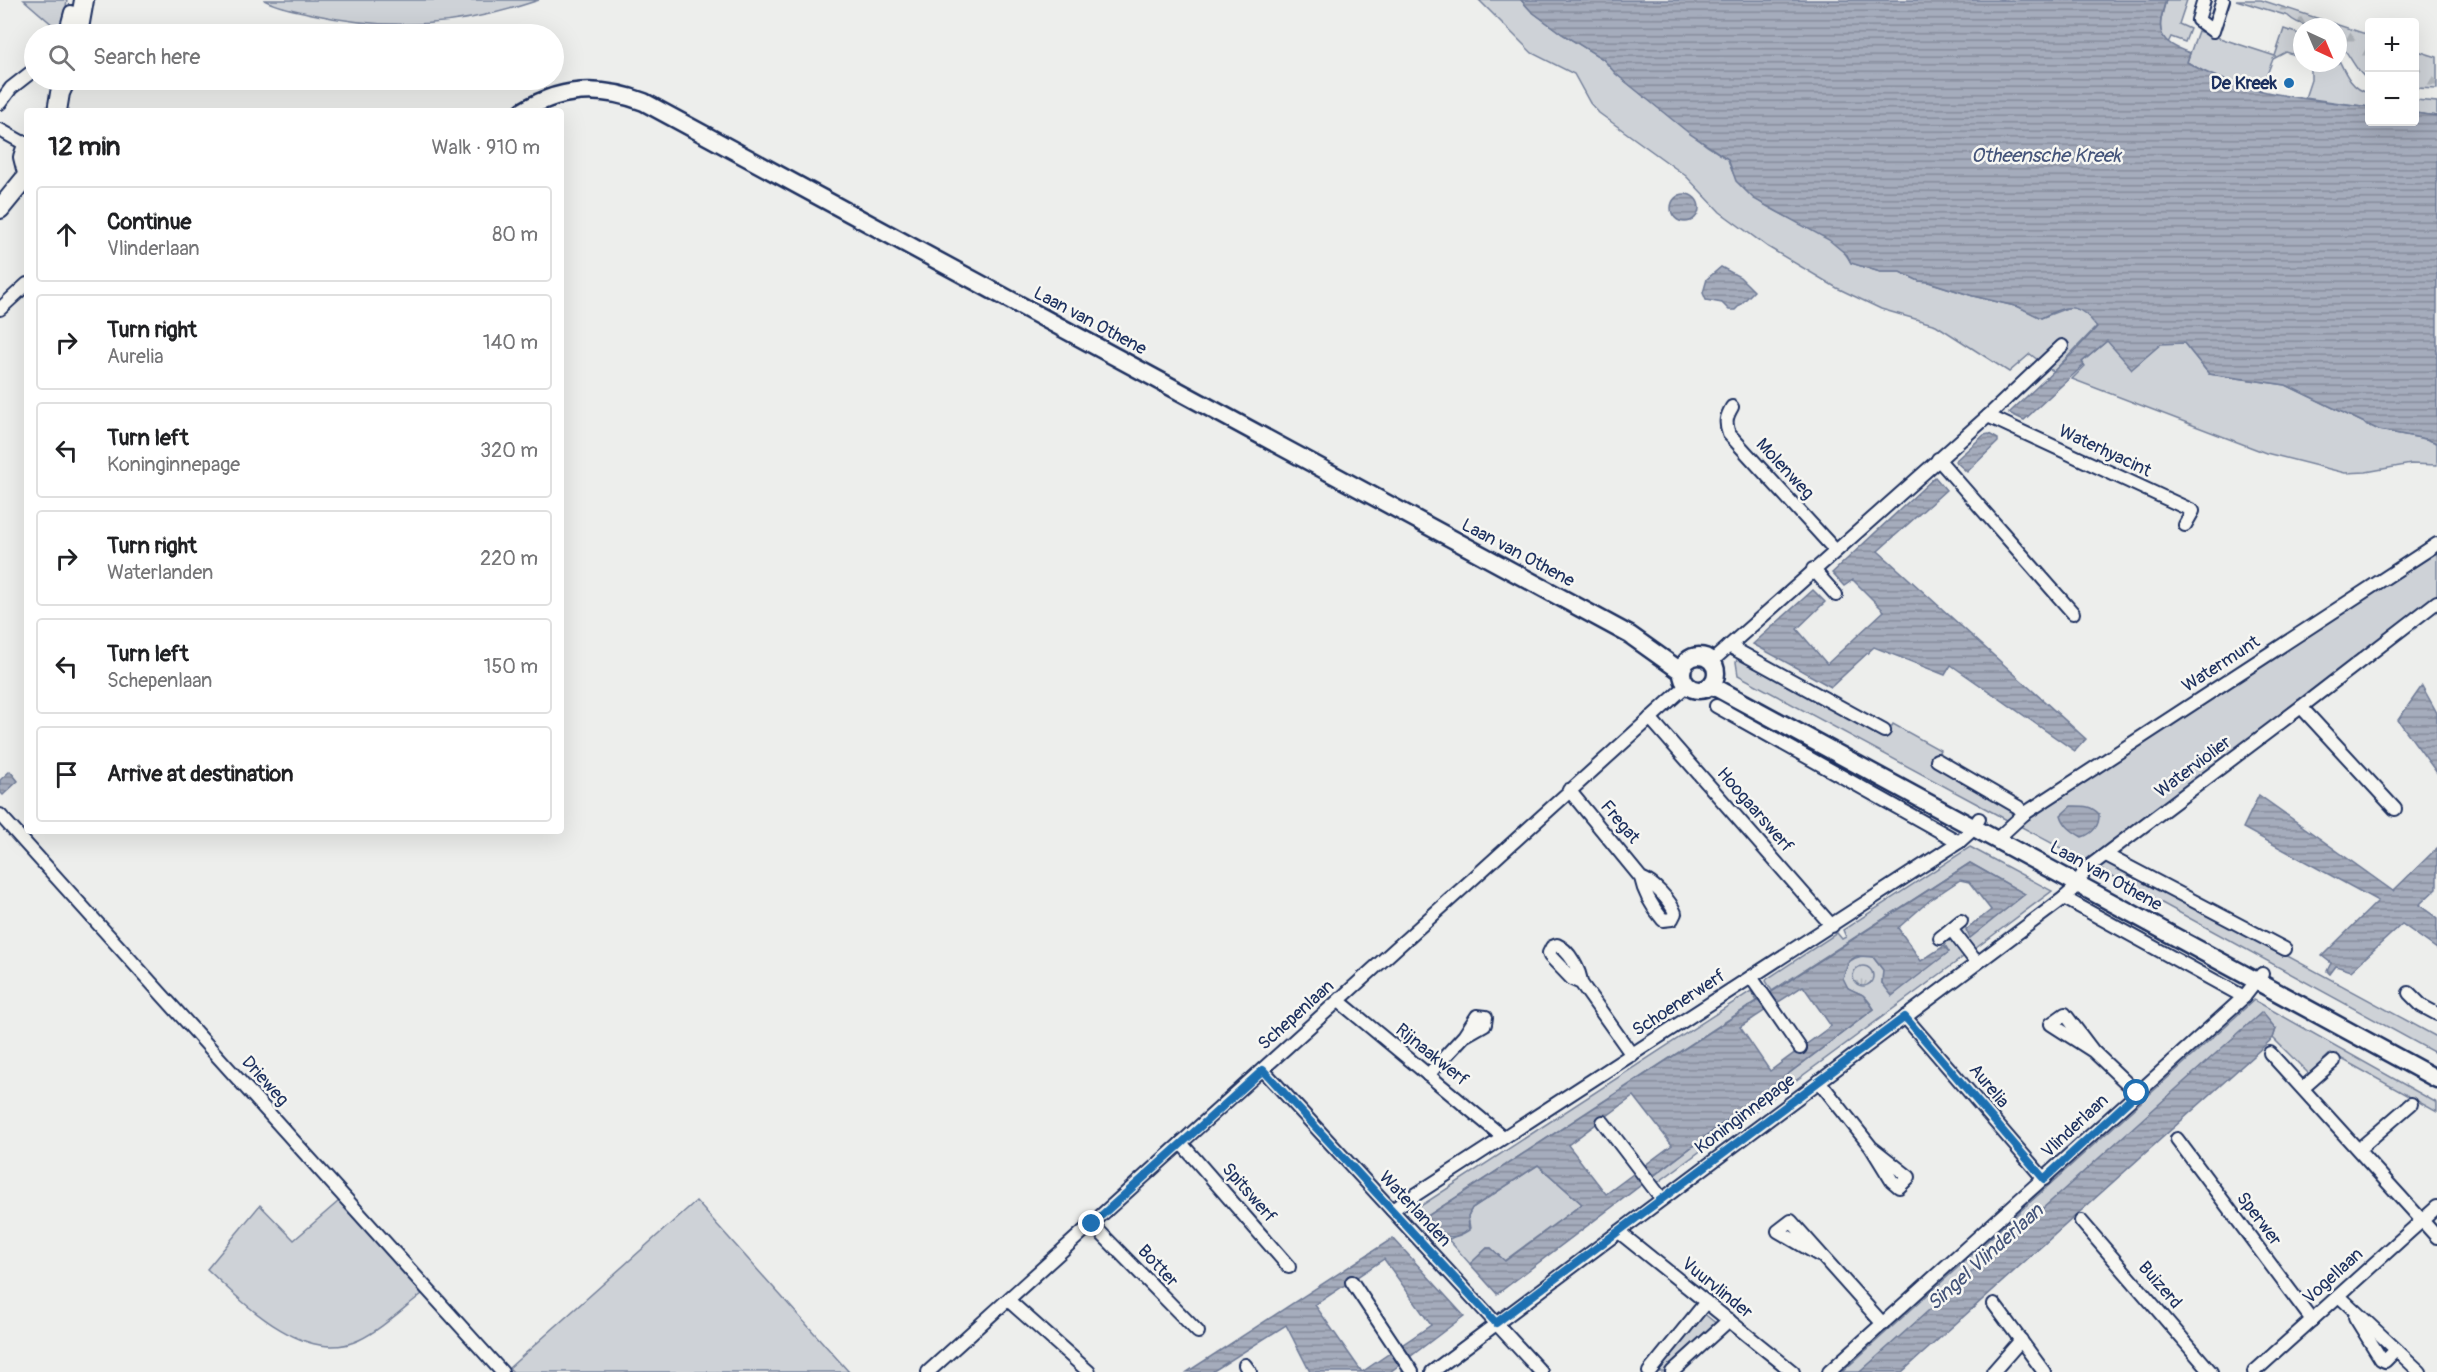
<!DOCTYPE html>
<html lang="en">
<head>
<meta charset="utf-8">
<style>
  body { margin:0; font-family:Pangolin,sans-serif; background:#f2f2f2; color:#202124 }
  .controls { position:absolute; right:18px; top:18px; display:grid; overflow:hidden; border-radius:6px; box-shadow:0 6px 24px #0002 }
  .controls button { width:54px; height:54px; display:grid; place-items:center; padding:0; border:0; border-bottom:2px solid #e0e0e0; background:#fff; color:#202124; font:30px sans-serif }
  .compass { position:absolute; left:2293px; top:18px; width:54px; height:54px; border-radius:50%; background:#fff; box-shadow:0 6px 24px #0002; rotate:136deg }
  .stop { position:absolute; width:18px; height:18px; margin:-14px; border:4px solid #1f6fb2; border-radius:50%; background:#fff }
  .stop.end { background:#1f6fb2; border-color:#fff; box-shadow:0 2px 6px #0008 }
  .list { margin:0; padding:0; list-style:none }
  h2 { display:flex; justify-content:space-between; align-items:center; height:78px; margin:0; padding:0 24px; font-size:26px }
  h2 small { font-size:20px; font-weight:400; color:#757577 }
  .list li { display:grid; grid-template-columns:39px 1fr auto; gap:18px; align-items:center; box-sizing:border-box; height:96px; margin:0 12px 12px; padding:0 12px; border:2px solid #e0e0e0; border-radius:6px }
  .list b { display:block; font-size:22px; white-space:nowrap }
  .list p { margin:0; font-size:20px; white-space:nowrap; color:#757577 }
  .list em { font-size:20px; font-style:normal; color:#757577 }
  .icon { flex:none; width:33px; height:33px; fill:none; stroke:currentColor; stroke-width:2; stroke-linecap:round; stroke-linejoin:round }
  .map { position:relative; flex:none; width:2437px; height:1372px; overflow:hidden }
  .search { position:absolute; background:#fff; box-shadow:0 6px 24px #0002; left:24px; top:24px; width:540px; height:66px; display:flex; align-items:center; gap:15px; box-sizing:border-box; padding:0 21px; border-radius:33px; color:#757577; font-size:22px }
  .panel { position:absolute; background:#fff; box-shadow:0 6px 24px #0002; left:24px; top:108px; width:540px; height:726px; border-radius:6px }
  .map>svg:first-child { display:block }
  .grass { fill:#ced2d7; stroke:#74809a; stroke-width:1.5 }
  .forest { fill:url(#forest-firs); stroke:#74809a; stroke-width:1.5 }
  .park { fill:url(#park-tufts); stroke:#74809a; stroke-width:1.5 }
  .water { fill:url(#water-rules); stroke:#6e7a96; stroke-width:1.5; fill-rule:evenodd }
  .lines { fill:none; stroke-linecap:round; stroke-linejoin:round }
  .street-casing { stroke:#1b2f5e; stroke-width:16 }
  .secondary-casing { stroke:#1b2f5e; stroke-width:21 }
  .primary-casing { stroke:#1b2f5e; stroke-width:22 }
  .street { stroke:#f6f6f2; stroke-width:12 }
  .secondary { stroke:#f6f6f2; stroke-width:16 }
  .primary { stroke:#f6f6f2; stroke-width:18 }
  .route { stroke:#1f6fb2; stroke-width:8 }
  .poi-dot { fill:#1f6fb2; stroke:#f6f6f2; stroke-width:2 }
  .labels { text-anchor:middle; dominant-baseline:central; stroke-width:5; stroke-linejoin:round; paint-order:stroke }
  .poi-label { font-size:18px; font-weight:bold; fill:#1b2f5e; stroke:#f6f6f2; text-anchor:end }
  .street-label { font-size:18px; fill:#1b2f5e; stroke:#f6f6f2 }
  .water-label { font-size:20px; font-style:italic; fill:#44547a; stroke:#f6f6f2 }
</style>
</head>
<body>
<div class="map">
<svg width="2437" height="1372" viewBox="0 0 2437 1372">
  <defs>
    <pattern id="forest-firs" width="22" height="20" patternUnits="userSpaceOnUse" patternTransform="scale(1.5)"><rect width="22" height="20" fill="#ced2d7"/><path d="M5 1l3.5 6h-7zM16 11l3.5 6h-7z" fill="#b0b5bb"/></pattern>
    <pattern id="park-tufts" width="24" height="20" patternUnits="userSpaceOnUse" patternTransform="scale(1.5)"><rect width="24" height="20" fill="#ced2d7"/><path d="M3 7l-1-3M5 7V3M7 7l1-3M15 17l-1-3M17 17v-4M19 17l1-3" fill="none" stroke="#b0b5bb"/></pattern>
    <pattern id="water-rules" width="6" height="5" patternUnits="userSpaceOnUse" patternTransform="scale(1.5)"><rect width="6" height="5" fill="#a5acbc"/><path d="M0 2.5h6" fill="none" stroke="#868c9c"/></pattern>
  </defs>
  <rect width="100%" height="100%" fill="#edeeec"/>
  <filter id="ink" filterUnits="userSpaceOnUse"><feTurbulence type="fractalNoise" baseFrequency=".0167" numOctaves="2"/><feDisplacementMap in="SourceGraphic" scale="12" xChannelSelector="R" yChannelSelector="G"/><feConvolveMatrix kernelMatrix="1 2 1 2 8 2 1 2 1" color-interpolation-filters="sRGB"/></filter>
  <g filter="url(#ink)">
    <!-- grass -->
    <g class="grass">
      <polygon points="24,0 67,0 62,33"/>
      <path d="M264,0H539C462,26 392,32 312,14C295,10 279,8 264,0Z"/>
      <path d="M1479,0H1521L1531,11L1562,34L1603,59L1616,74L1707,146L1728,159C1744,222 1827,215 1851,263L1880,272H1900L1919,281L1928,282L1973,296L2019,307L2041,318L2070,307L2084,311L2097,326L2054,371L2043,367L2039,361L2030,354L2009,372L1936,325L1881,309L1837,288L1768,247L1720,212L1686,176L1599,113L1590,103L1574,74L1532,53Z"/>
      <path d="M2166,0H2187L2179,24L2190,29L2185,42L2171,37L2168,43C2155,29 2162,17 2166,0Z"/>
      <polygon points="2284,29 2302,35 2302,57 2286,52 2273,59 2261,90 2213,77 2187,62 2198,31 2275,56"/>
      <path d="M2338,58C2345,73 2352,90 2369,93V107L2305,98L2311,80V63H2338Z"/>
      <polygon points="2415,100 2437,102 2437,116 2415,113"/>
      <polygon points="2107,341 2184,343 2209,374 2286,385 2379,430 2426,439 2437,443 2437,465 2411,464 2366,472 2345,473 2266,453 2072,379 2085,366 2082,362"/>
      <polygon points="2437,552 2437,598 2085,861 2018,825"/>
      <polygon points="1738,657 1885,737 1893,724 1940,750 1933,762 2013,809 2012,816 2007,820 1738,675 1736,662"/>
      <polygon points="1970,847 2052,891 1972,951 1958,931 1964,924 1970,937 2025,894 1970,863 1772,991 1766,981 1767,979 1837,933 1842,939 1846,937 1843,930"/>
      <polygon points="2107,858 2437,1037 2437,1054 2098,868"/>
      <path d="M1949,938L1966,955L1657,1183L1651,1178L1874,1009C1871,1004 1866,997 1861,994C1855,991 1849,991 1845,984C1836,965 1857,952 1873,957L1883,970L1882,983L1949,952L1943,941Z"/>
      <polygon points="1751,991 1757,1001 1426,1217 1419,1207"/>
      <polygon points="2254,1000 2437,1103 2437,1112 2331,1053 2309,1074 2273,1038 2276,1029 1860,1372 1842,1372"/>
      <polygon points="1538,1165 1582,1204 1504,1261 1491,1248 1487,1248 1470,1264 1447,1238 1450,1239 1470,1228 1468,1216 1472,1208"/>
      <path d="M339,1201L422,1294C402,1309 382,1329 359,1340C305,1366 243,1303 207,1269L260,1205L294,1240Z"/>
      <polygon points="696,1201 849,1372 513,1372 509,1368"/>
      <polygon points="1702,1312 1718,1325 1665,1372 1653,1372"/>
    </g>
    <!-- forest -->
    <g class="forest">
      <path d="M2236,0H2261L2369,35V80C2355,72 2350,53 2338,42V27C2320,27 2302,29 2288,16Z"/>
      <polygon points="2415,50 2437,57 2437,89 2415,88"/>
    </g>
    <!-- park -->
    <circle class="park" cx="1863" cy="976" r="10"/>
    <!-- water -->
    <g class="water">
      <path d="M1521,0H2166C2156,31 2157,42 2190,53L2187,62C2240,95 2309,99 2369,107L2370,122H2414L2415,113L2437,116V443L2426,439L2379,430L2286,385L2209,374L2184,343L2161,344L2132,369L2107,341L2082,362L2084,365L2024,420L2009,413L2073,353L2097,327C2078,301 2067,305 2041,318L2019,307L1973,296L1929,282L1919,281L1900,272H1880L1851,263L1847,255L1829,240L1754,199L1736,181L1728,159L1690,134L1616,74L1603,59L1562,34L1531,11Z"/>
      <circle cx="1685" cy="208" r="14"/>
      <polygon points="1721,267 1740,277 1754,291 1735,310 1729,310 1722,303 1706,300 1703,293 1707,279"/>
      <polygon points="1989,434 1998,439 1998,442 1967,472 1955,461 1984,435"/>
      <polygon points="1935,477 1946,490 1878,551 2086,739 2075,751 1951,665 1945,675 1874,647 1831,687 1753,644 1813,590 1825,602 1797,629 1827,664 1884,611 1853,580 1844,586 1832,573"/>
      <polygon points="2422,686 2437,713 2437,773 2398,720"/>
      <polygon points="10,771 18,781 3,795 0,792 0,780"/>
      <polygon points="2259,795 2393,891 2437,848 2437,888 2419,905 2437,918 2437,949 2402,924 2351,971 2336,966 2330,974 2327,971 2331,963 2322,956 2378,901 2243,828"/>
      <path d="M2071,806C2083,806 2091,805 2099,814C2100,826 2092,834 2082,837C2073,832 2064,826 2061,815Z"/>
      <path d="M1970,863L2025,894L1970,938L1966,930L1991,910L1969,882L1960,880L1930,900L1898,928L1921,961L1944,946L1949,952L1892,996L1882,983L1883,970L1873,957L1857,956L1849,961L1843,978L1848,988L1863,995L1874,1009L1497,1294L1470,1264L1487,1248H1491L1505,1261L1582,1204L1538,1165L1472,1208L1468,1216L1469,1230C1446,1245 1443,1233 1426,1217ZM1803,986L1831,1026L1770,1071L1740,1027ZM1634,1096L1672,1145L1606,1194L1568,1145Z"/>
      <polygon points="2262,1012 2276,1029 2273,1038 1902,1372 1860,1372"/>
      <polygon points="1393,1238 1464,1316 1390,1372 1362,1372 1431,1325 1384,1259 1315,1305 1362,1372 1310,1372 1286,1325 1212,1372 1187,1372"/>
    </g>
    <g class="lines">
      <defs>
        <g id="street">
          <polyline points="2204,0 2198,20 2213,31 2223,0"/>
          <polyline points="65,34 71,12"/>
          <polyline points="0,103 11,88 34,70"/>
          <polyline points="0,130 27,145"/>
          <polyline points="0,309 27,284"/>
          <path d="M1732,407C1726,417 1725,423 1729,434L1835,550"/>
          <polyline points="1988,416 2193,511 2185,525"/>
          <polyline points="1938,459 2073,613"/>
          <polyline points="1813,569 1836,595"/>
          <polyline points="1729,646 1884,731"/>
          <polyline points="1711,662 1988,416 2062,346"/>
          <polyline points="1716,706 1959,842"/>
          <polyline points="2301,707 2395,809"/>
          <polyline points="1650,718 1832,926"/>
          <polyline points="1937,760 2018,807 2024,814"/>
          <path d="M1569,790L1641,878C1654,883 1670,900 1675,913L1672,919L1663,920C1653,908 1644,893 1641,878"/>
          <polyline points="0,815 502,1372"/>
          <polyline points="1997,839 2024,814 2437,544"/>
          <polyline points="2106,855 2285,949"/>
          <polyline points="2064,898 2244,997"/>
          <polyline points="1951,929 1977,963"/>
          <polyline points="1940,938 1961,921"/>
          <polyline points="1751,977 1800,1048"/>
          <path d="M1581,983L1572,979L1550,956L1549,953L1552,947L1557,945C1569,950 1580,970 1581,983L1632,1055"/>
          <polyline points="2409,993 2422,1006 2437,1014"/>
          <polyline points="1339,1001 1503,1137"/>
          <polyline points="1905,1017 2044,1179"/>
          <polyline points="2093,1051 2051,1024 2065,1014 2093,1051 2137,1093"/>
          <polyline points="2270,1053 2437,1237"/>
          <polyline points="1263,1070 1541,1372"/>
          <polyline points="1428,1075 1464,1036 1485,1024 1486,1017 1477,1016 1464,1036"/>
          <polyline points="1819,1081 1871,1147 1892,1181 1899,1187 1909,1177 1871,1147"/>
          <polyline points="2303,1088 2334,1061"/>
          <polyline points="1603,1122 1662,1199"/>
          <polyline points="2177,1139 2312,1320"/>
          <polyline points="1181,1143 1289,1267"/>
          <polyline points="2359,1149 2411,1104"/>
          <polyline points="1392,1210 1959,842 1969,833 1979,819"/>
          <polyline points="2081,1221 2211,1372"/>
          <polyline points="1092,1224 1198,1332"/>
          <polyline points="1619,1232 1793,1372"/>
          <polyline points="1819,1255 1778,1231 1791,1221 1883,1324"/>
          <polyline points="1352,1282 1412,1372"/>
          <polyline points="2339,1296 2420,1372"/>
          <polyline points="1008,1300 1089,1372"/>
          <polyline points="1994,1304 2044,1372"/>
          <polyline points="2355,1317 2381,1359 2385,1361 2396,1350"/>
          <polyline points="1245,1365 1250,1372"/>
          <polyline points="928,1372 1687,685"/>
          <polyline points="1432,1372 2064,898 2073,890 2086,869 2301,707 2437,602"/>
          <polyline points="1649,1372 1706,1302"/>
          <polyline points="1672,1372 1729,1320"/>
          <polyline points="1829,1372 2244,997 2262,974"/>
          <polyline points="1993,1372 2021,1340"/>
          <polyline points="2254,1372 2437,1207"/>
        </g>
        <g id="secondary">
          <path d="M523,111C561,87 602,86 644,102L1630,635L1682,672"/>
          <circle cx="1699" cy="673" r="17"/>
          <polyline points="1711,685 2437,1079"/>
        </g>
        <g id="primary">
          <polyline points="78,34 84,0"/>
          <polyline points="57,111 60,93 66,80"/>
          <polyline points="27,145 23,157 27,173"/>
          <polyline points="0,209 27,176"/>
        </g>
      </defs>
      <!-- street casing -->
      <use href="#street" class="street-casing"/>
      <!-- secondary casing -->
      <use href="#secondary" class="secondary-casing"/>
      <!-- primary casing -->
      <use href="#primary" class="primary-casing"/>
      <!-- street -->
      <use href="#street" class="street"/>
      <!-- secondary -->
      <use href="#secondary" class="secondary"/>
      <!-- primary -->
      <use href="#primary" class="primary"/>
    </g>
  </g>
  <g class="lines" filter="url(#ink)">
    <!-- route -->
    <polyline class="route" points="1092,1224 1263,1070 1496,1323 1905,1017 2044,1179 2137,1093"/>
  </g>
  <!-- markers -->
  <circle class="poi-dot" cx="2289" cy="83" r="6"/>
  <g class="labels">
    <!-- poi labels -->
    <g class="poi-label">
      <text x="2277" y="83">De Kreek</text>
    </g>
    <!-- street labels -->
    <g class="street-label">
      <text transform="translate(1090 321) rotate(28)">Laan van Othene</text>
      <text transform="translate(2105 451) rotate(25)">Waterhyacint</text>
      <text transform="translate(1785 469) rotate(47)">Molenweg</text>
      <text transform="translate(1518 553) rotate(28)">Laan van Othene</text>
      <text transform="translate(2221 664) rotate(-33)">Watermunt</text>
      <text transform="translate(2193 767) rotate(-37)">Waterviolier</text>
      <text transform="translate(1755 810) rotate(49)">Hoogaarswerf</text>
      <text transform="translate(1620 822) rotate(50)">Fregat</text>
      <text transform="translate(2106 876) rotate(29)">Laan van Othene</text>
      <text transform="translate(1679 1003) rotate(-33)">Schoenerwerf</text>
      <text transform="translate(1296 1015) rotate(-42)">Schepenlaan</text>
      <text transform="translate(1432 1055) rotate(39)">Rijnaakwerf</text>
      <text transform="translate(265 1081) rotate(48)">Drieweg</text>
      <text transform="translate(1989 1086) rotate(50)">Aurelia</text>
      <text transform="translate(1745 1114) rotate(-37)">Koninginnepage</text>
      <text transform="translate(2075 1126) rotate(-43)">Vlinderlaan</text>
      <text transform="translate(1249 1193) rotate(49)">Spitswerf</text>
      <text transform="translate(1415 1209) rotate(47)">Waterlanden</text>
      <text transform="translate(2259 1219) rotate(53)">Sperwer</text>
      <text transform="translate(1158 1266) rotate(47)">Botter</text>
      <text transform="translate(2333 1276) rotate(-42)">Vogellaan</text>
      <text transform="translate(2160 1285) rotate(49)">Buizerd</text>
      <text transform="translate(1717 1288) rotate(39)">Vuurvlinder</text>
    </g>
    <!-- water labels -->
    <g class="water-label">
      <text x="2046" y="155">Otheensche Kreek</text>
      <text transform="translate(1985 1257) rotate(-42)">Singel Vlinderlaan</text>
    </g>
  </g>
</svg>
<div class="controls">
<button>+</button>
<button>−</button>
</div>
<svg class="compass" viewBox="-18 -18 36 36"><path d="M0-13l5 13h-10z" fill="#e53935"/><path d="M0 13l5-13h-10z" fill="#757577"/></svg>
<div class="stop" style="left:2137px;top:1093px"></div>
<div class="stop end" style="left:1092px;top:1224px"></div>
<div class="search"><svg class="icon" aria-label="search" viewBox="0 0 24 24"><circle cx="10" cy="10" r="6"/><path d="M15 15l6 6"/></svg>Search here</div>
<section class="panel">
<h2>12 min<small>Walk · 910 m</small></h2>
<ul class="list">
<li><svg class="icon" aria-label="ahead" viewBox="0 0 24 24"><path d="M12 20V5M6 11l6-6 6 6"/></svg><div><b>Continue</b><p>Vlinderlaan</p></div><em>80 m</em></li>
<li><svg class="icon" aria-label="right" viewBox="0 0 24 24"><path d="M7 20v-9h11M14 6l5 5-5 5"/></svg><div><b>Turn right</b><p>Aurelia</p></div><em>140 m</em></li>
<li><svg class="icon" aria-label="left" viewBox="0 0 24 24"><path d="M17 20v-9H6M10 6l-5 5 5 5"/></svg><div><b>Turn left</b><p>Koninginnepage</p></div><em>320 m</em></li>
<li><svg class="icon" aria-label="right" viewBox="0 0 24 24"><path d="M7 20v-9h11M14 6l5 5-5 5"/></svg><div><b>Turn right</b><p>Waterlanden</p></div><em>220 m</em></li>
<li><svg class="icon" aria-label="left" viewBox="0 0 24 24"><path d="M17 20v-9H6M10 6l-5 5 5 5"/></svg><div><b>Turn left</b><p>Schepenlaan</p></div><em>150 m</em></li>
<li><svg class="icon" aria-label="arrive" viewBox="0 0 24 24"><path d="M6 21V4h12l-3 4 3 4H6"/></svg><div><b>Arrive at destination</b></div></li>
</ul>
</section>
</div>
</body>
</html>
